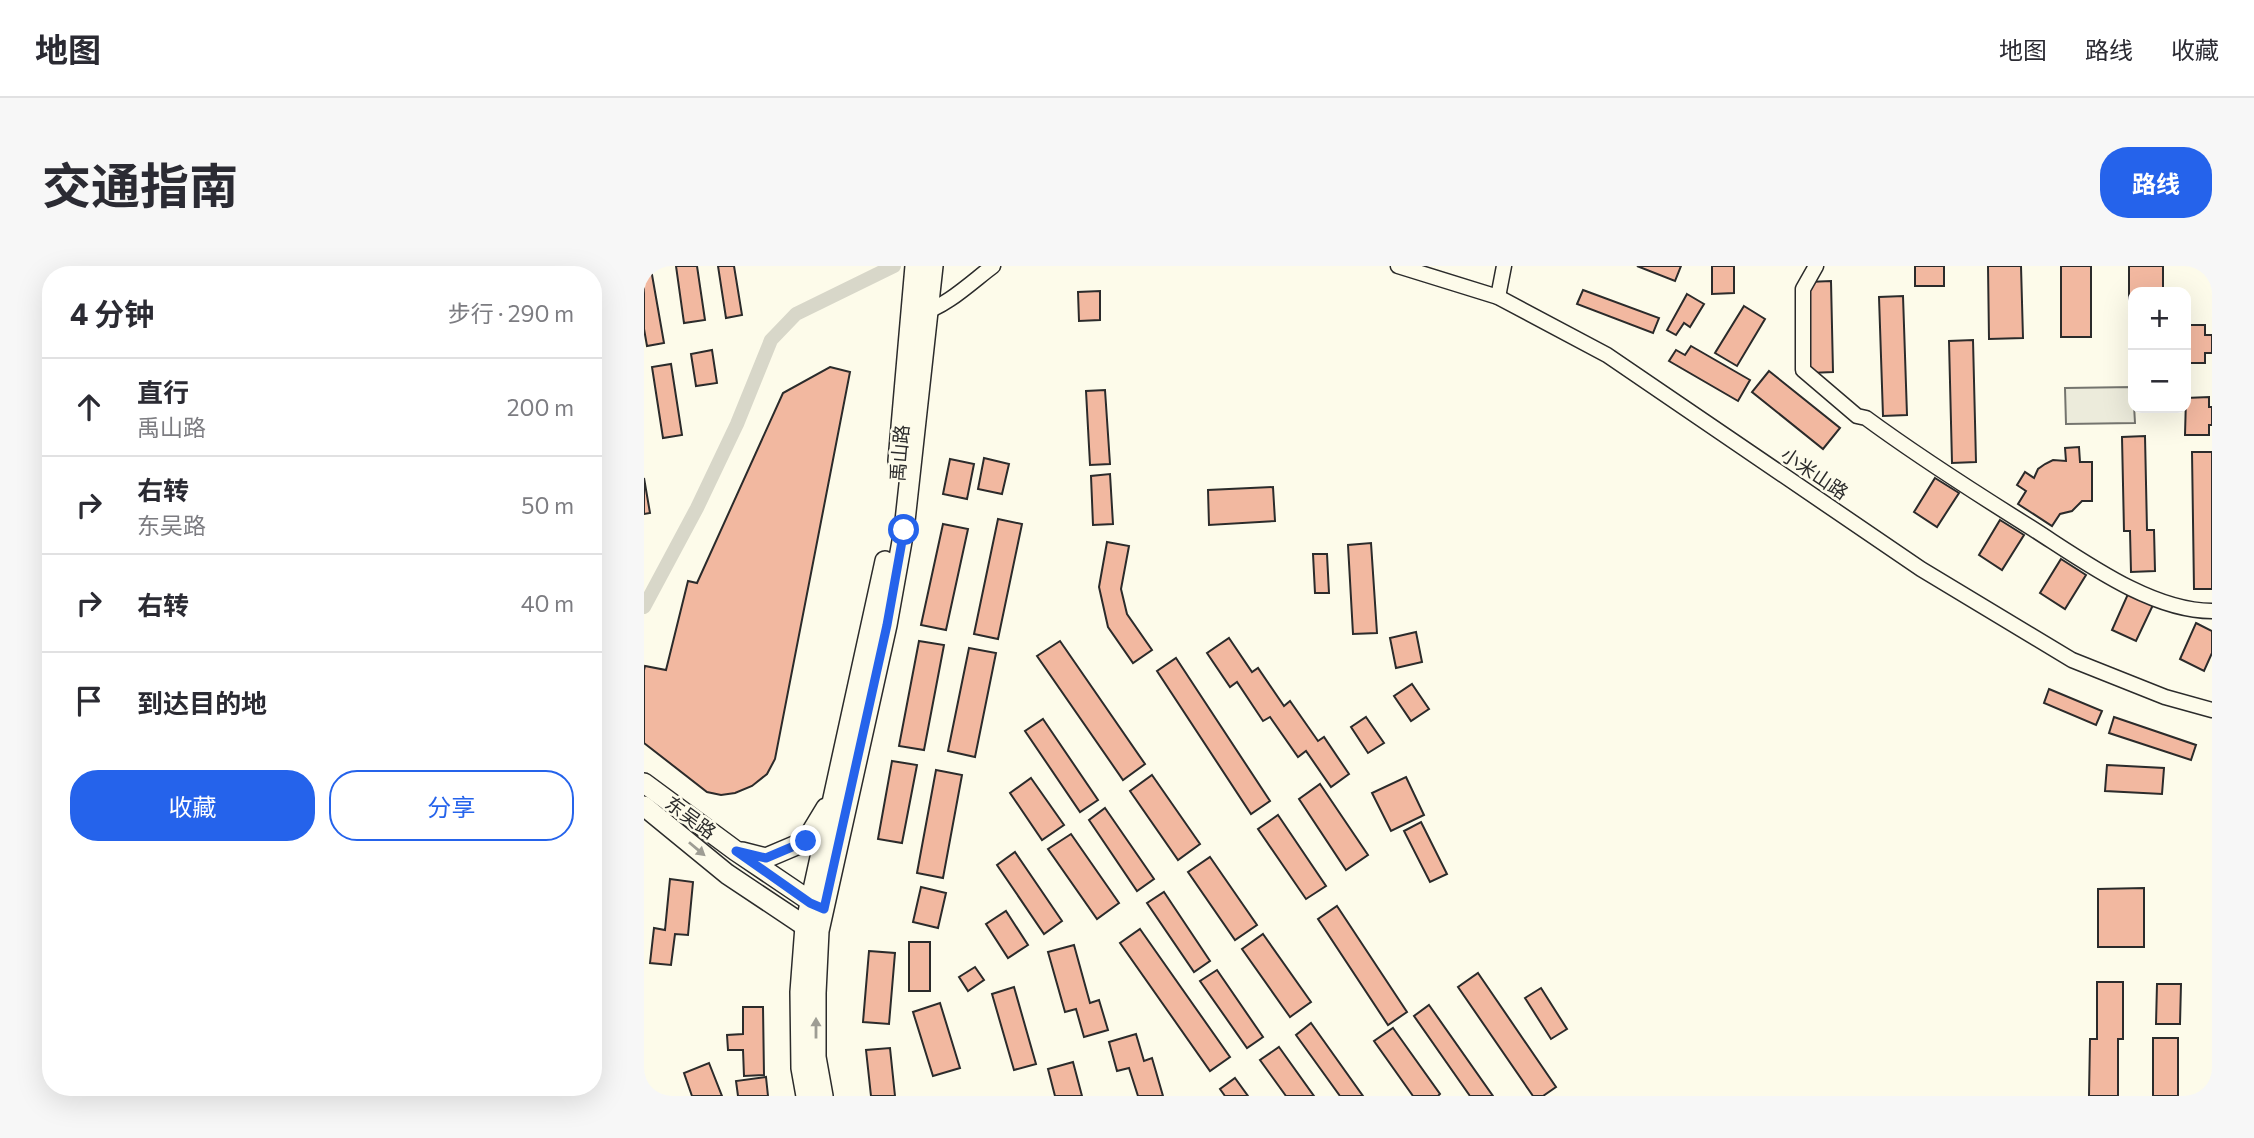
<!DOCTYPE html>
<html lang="zh">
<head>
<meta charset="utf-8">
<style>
  body { margin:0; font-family:Commissioner,"Noto Sans SC",sans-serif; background:#f7f7f7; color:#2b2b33 }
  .controls { position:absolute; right:21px; top:21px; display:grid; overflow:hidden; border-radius:14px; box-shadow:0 7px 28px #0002 }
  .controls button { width:63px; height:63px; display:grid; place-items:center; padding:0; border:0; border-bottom:2px solid #e1e1e2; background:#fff; color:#2b2b33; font:35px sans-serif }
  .stop { position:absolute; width:21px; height:21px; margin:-16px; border:5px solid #2563eb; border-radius:50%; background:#fff }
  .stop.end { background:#2563eb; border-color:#fff; box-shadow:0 2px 7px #0008 }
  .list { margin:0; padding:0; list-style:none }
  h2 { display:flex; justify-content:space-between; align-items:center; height:91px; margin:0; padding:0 28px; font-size:30px }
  h2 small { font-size:23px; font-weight:400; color:#7c7c81 }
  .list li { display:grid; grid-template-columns:46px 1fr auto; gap:21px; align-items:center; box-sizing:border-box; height:98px; padding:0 28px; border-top:2px solid #e1e1e2 }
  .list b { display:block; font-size:26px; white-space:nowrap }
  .list p { margin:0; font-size:23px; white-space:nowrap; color:#7c7c81 }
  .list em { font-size:23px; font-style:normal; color:#7c7c81 }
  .actions { display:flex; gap:14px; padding:21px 28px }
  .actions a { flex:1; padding:16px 0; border:2px solid #2563eb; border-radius:28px; text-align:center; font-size:24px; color:#2563eb }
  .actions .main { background:#2563eb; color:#fff }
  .icon { flex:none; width:38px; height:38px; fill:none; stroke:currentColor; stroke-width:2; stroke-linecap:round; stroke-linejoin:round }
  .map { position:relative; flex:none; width:1568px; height:830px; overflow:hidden; border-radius:28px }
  header { display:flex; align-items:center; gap:42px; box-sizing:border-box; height:98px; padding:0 35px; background:#fff; border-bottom:2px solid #e1e1e2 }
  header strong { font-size:33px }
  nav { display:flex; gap:38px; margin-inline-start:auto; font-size:24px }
  .intro { display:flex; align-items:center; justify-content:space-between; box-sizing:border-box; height:168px; padding:0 42px }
  h1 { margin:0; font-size:49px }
  .button { padding:18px 32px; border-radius:28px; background:#2563eb; color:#fff; font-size:24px; font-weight:700 }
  main { display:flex; gap:42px; padding:0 42px }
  aside { flex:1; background:#fff; border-radius:28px; box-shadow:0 7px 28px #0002 }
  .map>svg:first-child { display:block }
  .green { fill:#ecebdb; stroke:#74746e; stroke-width:2 }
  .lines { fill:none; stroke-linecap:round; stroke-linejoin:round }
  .canal { stroke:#d8d7c9; stroke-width:14 }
  .building { fill:#f2b8a0; stroke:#2b2b2b; stroke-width:2 }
  .minor-casing { stroke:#2b2b2b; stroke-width:17 }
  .major-casing { stroke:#2b2b2b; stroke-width:22 }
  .minor { stroke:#fdfbea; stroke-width:14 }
  .major { stroke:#fdfbea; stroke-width:19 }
  .oneway { fill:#9e9d94 }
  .route { stroke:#2563eb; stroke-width:9 }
  .labels { text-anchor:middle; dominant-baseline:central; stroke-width:5; stroke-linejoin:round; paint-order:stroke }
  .street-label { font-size:19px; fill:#2b2b2b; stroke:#fdfbea }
</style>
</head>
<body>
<header>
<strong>地图</strong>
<nav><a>地图</a><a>路线</a><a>收藏</a></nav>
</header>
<div class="intro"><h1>交通指南</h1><a class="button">路线</a></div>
<main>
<aside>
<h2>4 分钟<small>步行 · 290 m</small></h2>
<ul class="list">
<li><svg class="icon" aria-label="ahead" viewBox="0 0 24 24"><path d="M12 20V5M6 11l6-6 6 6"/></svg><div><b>直行</b><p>禹山路</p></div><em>200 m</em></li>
<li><svg class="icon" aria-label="right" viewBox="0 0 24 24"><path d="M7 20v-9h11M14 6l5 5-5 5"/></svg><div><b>右转</b><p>东吴路</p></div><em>50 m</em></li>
<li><svg class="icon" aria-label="right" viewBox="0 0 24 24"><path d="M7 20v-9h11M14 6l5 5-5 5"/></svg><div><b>右转</b></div><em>40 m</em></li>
<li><svg class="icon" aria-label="arrive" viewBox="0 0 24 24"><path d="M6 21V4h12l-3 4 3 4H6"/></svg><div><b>到达目的地</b></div></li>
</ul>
<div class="actions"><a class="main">收藏</a><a>分享</a></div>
</aside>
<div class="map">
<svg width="1568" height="830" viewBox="0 0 1568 830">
  <rect width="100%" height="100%" fill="#fdfbea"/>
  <!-- green -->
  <polygon class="green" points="1489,121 1491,157 1422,158 1421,122"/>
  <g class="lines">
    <!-- canal -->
    <polyline class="canal" points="0,341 53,242 93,158 127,74 152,48 250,0"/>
  </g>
  <!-- building -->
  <g class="building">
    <polygon points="32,0 53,0 61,54 40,57"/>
    <polygon points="74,0 90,0 98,49 82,52"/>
    <polygon points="993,0 1037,0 1031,15"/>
    <polygon points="1068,0 1090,0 1090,27 1068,28"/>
    <rect x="1271" y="0" width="29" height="20"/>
    <polygon points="1344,0 1377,0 1379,72 1345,73"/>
    <rect x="1417" y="0" width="30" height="71"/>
    <polygon points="1485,0 1519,0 1519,26 1489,26 1489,60 1485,60"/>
    <polygon points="7,3 20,77 3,80 0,63 0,4"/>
    <polygon points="1187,15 1189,106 1166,107 1164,16"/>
    <polygon points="939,24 1015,52 1009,67 933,38"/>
    <polygon points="456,25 456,54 435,55 434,26"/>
    <polygon points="1043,28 1060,38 1046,61 1040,57 1032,69 1023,64"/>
    <polygon points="1259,30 1263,149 1239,150 1235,31"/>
    <polygon points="1100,40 1121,53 1093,100 1071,87"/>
    <polygon points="1542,59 1561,59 1561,69 1568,69 1568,87 1561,87 1561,97 1542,97"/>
    <polygon points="1329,74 1332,196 1308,197 1305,75"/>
    <polygon points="1047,80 1106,114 1094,135 1025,95 1032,84 1041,89"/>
    <polygon points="68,84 73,117 52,120 47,88"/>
    <polygon points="27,98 38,169 19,172 8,101"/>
    <polygon points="186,101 206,106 131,493 123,508 108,520 91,527 77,529 63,526 0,477 0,404 1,400 22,404 44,315 53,317 139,127"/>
    <polygon points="1125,105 1196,162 1179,183 1108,126"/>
    <polygon points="461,124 466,198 446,199 442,125"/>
    <polygon points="1565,131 1565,141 1568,141 1568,159 1565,159 1565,169 1541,169 1542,132"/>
    <polygon points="1501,170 1503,264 1510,264 1511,305 1487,306 1486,265 1480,265 1478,171"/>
    <polygon points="1435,181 1436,196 1448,196 1448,235 1438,235 1428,245 1416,248 1408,260 1374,238 1382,225 1373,219 1381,206 1390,212 1394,203 1401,198 1409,194 1422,195 1421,182"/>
    <polygon points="1548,186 1568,186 1568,323 1550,323"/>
    <polygon points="340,192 365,198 358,228 334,223"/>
    <polygon points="306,193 330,198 323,233 299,228"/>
    <polygon points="466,208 469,258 449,259 447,210"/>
    <polygon points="0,212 6,247 0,248"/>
    <polygon points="1291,212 1315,227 1293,261 1270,246"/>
    <polygon points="629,221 631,255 565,259 564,224"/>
    <polygon points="354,253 378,258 354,373 330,368"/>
    <polygon points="1356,254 1380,269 1358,304 1335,289"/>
    <polygon points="299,258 324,263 302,364 277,359"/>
    <polygon points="463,276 485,280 477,323 483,348 508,384 489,397 464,361 455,321"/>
    <polygon points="727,277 733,367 709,368 704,279"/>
    <polygon points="669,288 683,288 685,327 671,327"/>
    <polygon points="1417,293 1442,309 1421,343 1396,327"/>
    <polygon points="1484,328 1509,339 1492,375 1468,364"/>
    <polygon points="1552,357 1568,365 1568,387 1560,405 1536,393"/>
    <polygon points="772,366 778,396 752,402 746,372"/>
    <polygon points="585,372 608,406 614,402 640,440 646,435 674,475 680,471 705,508 687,521 662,485 654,491 626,451 619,455 593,416 586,421 563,387"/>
    <polygon points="275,375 300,379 280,484 255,480"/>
    <polygon points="416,375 501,498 479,514 393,390"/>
    <polygon points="325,382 352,387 331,491 304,485"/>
    <polygon points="532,392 626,535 607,548 513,405"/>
    <polygon points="768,418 785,443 767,455 750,430"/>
    <polygon points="1405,423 1458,445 1452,459 1400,437"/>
    <polygon points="722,451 740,477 724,487 707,461"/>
    <polygon points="1470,451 1552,479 1547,494 1465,467"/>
    <polygon points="399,453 454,534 436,546 381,465"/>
    <polygon points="248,495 273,499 258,577 234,573"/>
    <polygon points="1463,499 1520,502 1518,528 1461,525"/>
    <polygon points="292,504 318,509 299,612 273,607"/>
    <polygon points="508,509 556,578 534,594 486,525"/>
    <polygon points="762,511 780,549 747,565 728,527"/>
    <polygon points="387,512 420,559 398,574 366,527"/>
    <polygon points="676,518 724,589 702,604 655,533"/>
    <polygon points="461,542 510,613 493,625 445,554"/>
    <polygon points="634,549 682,620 662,633 614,563"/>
    <polygon points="777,556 803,608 786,616 760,565"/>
    <polygon points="427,568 475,637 453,653 404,583"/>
    <polygon points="371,586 418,655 400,668 353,599"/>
    <polygon points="566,591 613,659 591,674 544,606"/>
    <polygon points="26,613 49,616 44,669 31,668 27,699 6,697 10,662 21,664"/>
    <polygon points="277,621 302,627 294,662 269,656"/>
    <polygon points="1500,622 1500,681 1454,681 1454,623"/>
    <polygon points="520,626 566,695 550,706 503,637"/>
    <polygon points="693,640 763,746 744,759 674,653"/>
    <polygon points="362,645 384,679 364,692 342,658"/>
    <polygon points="496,663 586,791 566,805 476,677"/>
    <polygon points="619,668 667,736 646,751 598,683"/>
    <rect x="265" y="676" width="21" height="49"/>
    <polygon points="430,679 446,737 455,734 464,764 440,771 432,743 421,746 404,686"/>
    <polygon points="225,685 251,687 245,758 219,756"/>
    <polygon points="331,701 340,714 324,725 315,711"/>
    <polygon points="573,704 619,771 603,782 556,715"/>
    <polygon points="834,707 912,821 899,830 889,830 814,721"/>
    <polygon points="1453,716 1479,716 1479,773 1474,773 1474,830 1445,830 1446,773 1453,773"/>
    <polygon points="1513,718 1537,718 1536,758 1512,758"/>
    <polygon points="370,721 392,798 370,804 348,728"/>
    <polygon points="897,722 923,763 907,773 881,732"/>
    <polygon points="296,737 316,802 289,810 269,746"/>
    <polygon points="785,739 849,830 826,830 770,750"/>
    <polygon points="99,741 119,741 120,809 100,810 99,784 84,784 83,769 99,768"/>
    <polygon points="667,757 719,830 696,830 652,769"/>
    <polygon points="749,762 796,828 794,830 769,830 730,775"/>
    <polygon points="492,768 500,795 508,792 519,830 494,830 485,802 473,805 465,776"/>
    <rect x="1509" y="772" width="25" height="58"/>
    <polygon points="635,781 670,830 642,830 616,794"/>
    <polygon points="246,782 251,830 227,830 222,784"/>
    <polygon points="429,796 438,830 411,830 404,803"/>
    <polygon points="65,797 78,830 48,830 40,807"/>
    <polygon points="122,811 124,830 94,830 92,815"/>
    <polygon points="591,812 604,830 581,830 576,823"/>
  </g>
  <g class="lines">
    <defs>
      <g id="minor">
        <polyline points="754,0 854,31 963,89 1277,303 1428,394 1521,431 1568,444"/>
        <path d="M1172,0L1159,23V104L1213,150L1222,152C1275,191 1330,226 1386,261C1438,294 1506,345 1568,345"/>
        <polyline points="854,31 860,0"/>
        <path d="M277,47C301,42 330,14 349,0"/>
      </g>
      <g id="major">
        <polyline points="254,195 271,0"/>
        <polyline points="0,517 92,585 175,641"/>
        <polyline points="0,540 83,608 161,660 171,663"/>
        <polyline points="98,586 122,592 162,575 182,542"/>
        <polyline points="162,830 157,802 156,726 161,660 241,295"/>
        <polyline points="179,830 172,791 172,727 175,665 243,359 260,264 289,0"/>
      </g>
    </defs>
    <!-- minor casing -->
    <use href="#minor" class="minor-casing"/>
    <!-- major casing -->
    <use href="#major" class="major-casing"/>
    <!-- minor -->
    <use href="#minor" class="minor"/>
    <!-- major -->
    <use href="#major" class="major"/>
  </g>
  <!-- one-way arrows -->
  <defs><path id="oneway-solid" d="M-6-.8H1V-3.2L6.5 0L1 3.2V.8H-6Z" transform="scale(1.75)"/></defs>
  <g class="oneway">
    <use href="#oneway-solid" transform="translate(53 583) rotate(40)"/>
    <use href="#oneway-solid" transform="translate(172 762) rotate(-90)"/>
  </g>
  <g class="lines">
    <!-- route -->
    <polyline class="route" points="162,575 122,592 92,585 166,637 180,643 243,359 260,264"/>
  </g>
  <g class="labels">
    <!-- street labels -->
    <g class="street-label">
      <text transform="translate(255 187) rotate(-85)">禹山路</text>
      <text transform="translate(1171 207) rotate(34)">小米山路</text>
      <text transform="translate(47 551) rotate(36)">东吴路</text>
    </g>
  </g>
</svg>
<div class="controls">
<button>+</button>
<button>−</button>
</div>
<div class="stop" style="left:260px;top:264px"></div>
<div class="stop end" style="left:162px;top:575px"></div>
</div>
</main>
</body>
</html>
